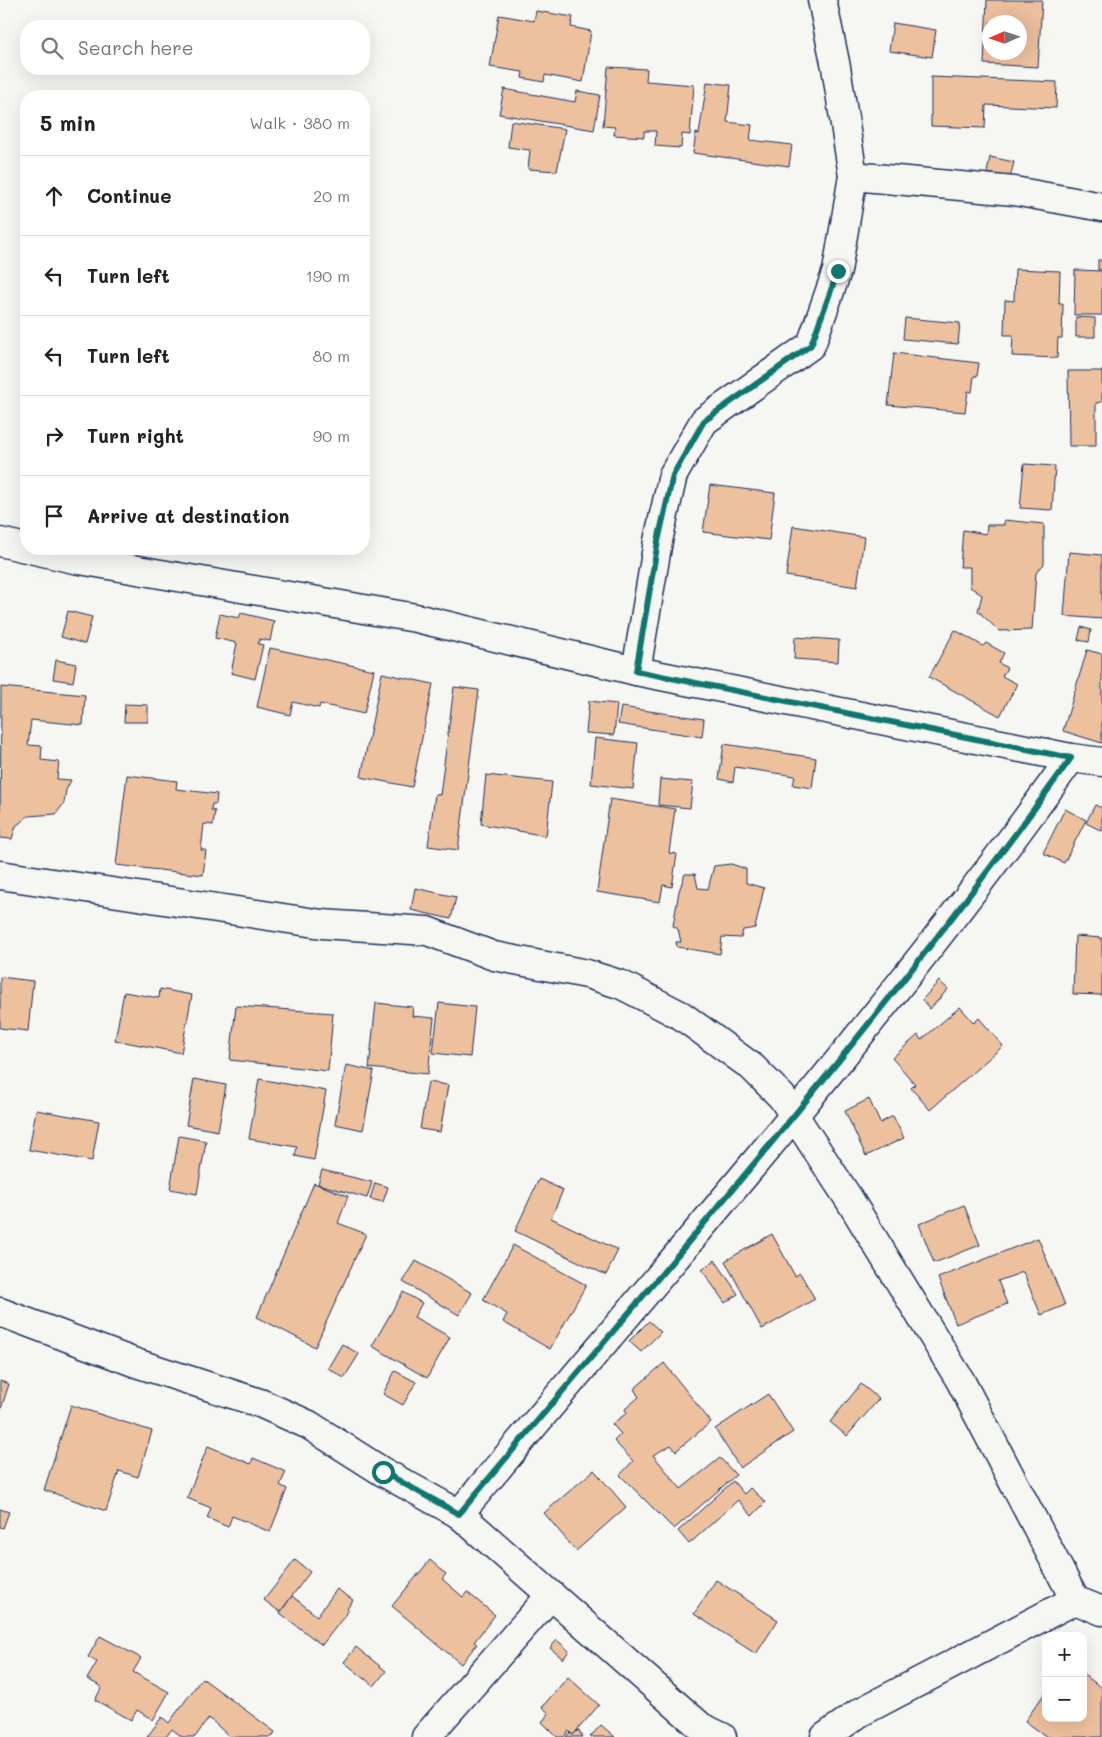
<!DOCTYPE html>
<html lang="en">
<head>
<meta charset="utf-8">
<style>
  body { margin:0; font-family:Mali,sans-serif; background:#f2f2f2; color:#202124 }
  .controls { position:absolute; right:15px; bottom:15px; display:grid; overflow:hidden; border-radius:10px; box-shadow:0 5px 20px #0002 }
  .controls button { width:45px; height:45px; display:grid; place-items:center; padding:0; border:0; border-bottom:1px solid #e0e0e0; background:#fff; color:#202124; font:25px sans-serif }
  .compass { position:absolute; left:982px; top:15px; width:45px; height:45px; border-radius:50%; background:#fff; box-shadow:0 5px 20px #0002; rotate:267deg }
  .stop { position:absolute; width:15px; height:15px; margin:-11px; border:4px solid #0f766e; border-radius:50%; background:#fff }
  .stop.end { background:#0f766e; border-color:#fff; box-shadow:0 1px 5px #0008 }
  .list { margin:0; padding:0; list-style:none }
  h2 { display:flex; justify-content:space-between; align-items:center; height:65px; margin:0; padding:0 20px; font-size:21px }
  h2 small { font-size:16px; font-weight:400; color:#757577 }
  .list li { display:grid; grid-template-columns:32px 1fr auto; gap:15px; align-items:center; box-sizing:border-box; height:80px; padding:0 20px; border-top:1px solid #e0e0e0 }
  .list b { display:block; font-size:19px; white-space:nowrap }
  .list em { font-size:16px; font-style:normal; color:#757577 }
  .icon { flex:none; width:28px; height:28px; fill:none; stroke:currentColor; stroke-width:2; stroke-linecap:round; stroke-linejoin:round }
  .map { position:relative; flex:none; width:1102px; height:1737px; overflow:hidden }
  .search { position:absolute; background:#fff; box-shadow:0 5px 20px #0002; left:20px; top:20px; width:350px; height:55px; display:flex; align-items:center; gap:12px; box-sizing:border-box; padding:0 18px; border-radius:20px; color:#757577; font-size:19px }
  .panel { position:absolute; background:#fff; box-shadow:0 5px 20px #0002; left:20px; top:90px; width:350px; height:465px; border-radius:20px }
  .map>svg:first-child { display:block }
  .building { fill:#eec19e; stroke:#1b2f5e; fill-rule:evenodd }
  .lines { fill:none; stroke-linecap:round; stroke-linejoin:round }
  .minor-casing { stroke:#1b2f5e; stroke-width:31 }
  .minor { stroke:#f6f6f2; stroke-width:28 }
  .route { stroke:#0f766e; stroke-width:6 }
</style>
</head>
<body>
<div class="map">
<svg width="1102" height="1737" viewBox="0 0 1102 1737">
  <rect width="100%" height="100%" fill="#f6f6f2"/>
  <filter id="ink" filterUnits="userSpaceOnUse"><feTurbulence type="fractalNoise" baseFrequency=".02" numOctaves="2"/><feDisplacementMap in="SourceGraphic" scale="10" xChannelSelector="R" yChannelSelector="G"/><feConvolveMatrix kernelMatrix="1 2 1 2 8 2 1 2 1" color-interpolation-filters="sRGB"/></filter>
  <g filter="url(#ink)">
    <!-- building -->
    <g class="building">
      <path d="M987,0H1042L1038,67L984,64ZM990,22H1020V52H990Z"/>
      <polygon points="536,11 573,17 571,27 591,31 583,82 545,75 544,82 522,78 523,72 490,67 499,15 534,21"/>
      <polygon points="893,23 936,30 932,57 889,51"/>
      <polygon points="608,67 647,69 646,81 694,85 690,135 682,134 681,148 655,146 656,131 644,131 644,137 614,135 615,127 603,126"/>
      <polygon points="931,77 1057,82 1056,108 986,105 985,128 931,126"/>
      <polygon points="707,82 731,85 727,122 752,125 750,140 792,145 789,166 693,153 696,133 699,134"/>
      <polygon points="504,89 575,102 577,91 600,95 594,130 499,114"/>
      <polygon points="511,121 565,129 557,171 528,169 530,150 508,147"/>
      <polygon points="990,157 1014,162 1010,178 987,173"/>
      <rect x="1098" y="260" width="4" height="10"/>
      <polygon points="1015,269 1060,271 1059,304 1063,304 1062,338 1058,338 1057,358 1012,356 1013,335 1004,335 1005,300 1014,301"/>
      <polygon points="1075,270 1102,271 1102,315 1074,315"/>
      <polygon points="1076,317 1095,318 1095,337 1076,337"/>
      <polygon points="905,318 960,323 958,344 903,339"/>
      <polygon points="894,353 979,363 977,376 974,376 972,392 968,391 965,412 888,405"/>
      <polygon points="1068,371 1102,371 1102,402 1096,403 1096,446 1069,446"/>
      <polygon points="1024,464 1055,466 1052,510 1020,508"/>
      <polygon points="710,485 775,493 769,540 703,532"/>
      <polygon points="1004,520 1044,524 1044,564 1036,573 1032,630 999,631 978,611 982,595 970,587 970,567 960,567 963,530 986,534 987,525 1004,525"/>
      <polygon points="793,526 864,537 857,587 786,576"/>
      <polygon points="1069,552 1102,555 1102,619 1064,616"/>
      <polygon points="68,611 92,617 85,644 61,637"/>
      <polygon points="241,613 274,621 270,641 260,639 258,644 263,645 255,679 231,673 237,643 215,638 220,614 239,618"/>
      <polygon points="1081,627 1091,630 1089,642 1078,640"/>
      <polygon points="955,630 983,646 986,643 1004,653 999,663 1007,668 1002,676 1017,684 1000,716 929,677"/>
      <polygon points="795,637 839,640 838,662 794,659"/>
      <polygon points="270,648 374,670 364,714 320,704 319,708 293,702 290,715 257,707"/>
      <polygon points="1087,650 1102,654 1102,743 1063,731"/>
      <polygon points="56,660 76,664 73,682 53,679"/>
      <polygon points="382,673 433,684 412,787 361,777"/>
      <polygon points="1,687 85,695 83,725 31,720 28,745 42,746 41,760 59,762 57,779 71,780 66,790 64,803 56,814 28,816 16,826 12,839 0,838"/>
      <polygon points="454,687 479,690 458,850 428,846 435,794 440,795"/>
      <polygon points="589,701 617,704 614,735 586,733"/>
      <polygon points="125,704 148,705 148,722 124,722"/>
      <polygon points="621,707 704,719 702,737 618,724"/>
      <polygon points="595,738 638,743 633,789 591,784"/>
      <polygon points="724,744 816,758 812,788 793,785 795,776 735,767 733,782 719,779"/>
      <polygon points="127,775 177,781 176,789 217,794 216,804 212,804 211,810 215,811 213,825 204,824 201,850 206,850 203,875 116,865"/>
      <polygon points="486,775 552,782 546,836 481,824"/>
      <polygon points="660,779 693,782 690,808 658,805"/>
      <polygon points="610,799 675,809 669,853 677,854 672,887 663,885 660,902 597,892"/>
      <polygon points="1095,805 1102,808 1102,831 1086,823"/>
      <polygon points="1065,809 1086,820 1064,863 1043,853"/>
      <polygon points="731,864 746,869 746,883 764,888 755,928 743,930 741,938 722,937 720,954 677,947 676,942 681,942 678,929 673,926 679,891 685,874 695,874 698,888 708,889 714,866"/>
      <polygon points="415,888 456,897 451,919 411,910"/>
      <polygon points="1075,936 1102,938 1102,995 1073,994"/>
      <polygon points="0,977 33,981 28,1031 0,1028"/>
      <polygon points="939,981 948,989 930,1009 922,1000"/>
      <polygon points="160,989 192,995 181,1053 115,1040 124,992 159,998"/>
      <polygon points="376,1003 413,1007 412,1016 434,1018 428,1074 369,1068"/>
      <polygon points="439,1003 475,1007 470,1057 433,1053"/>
      <polygon points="236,1006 333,1013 328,1071 230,1060"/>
      <polygon points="960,1007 974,1023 979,1018 1003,1046 930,1110 911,1088 915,1084 892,1058 918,1035 921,1040"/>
      <polygon points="346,1065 374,1071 363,1130 335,1124"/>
      <polygon points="194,1079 226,1085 218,1131 186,1125"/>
      <polygon points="259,1079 326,1091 314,1160 295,1156 297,1147 249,1139"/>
      <polygon points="428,1082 448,1085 440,1132 420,1129"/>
      <polygon points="869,1099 880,1123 893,1116 904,1138 866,1156 845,1111"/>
      <polygon points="36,1110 99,1121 92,1161 29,1150"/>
      <polygon points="179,1136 206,1141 197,1194 170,1189"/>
      <polygon points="322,1170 372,1182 367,1198 318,1184"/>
      <polygon points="539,1179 563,1190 551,1218 618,1250 606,1275 515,1231"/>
      <polygon points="314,1183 348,1196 338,1223 366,1234 315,1347 257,1317"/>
      <polygon points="375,1183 388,1187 383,1202 370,1199"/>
      <polygon points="964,1205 980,1245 934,1263 919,1224"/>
      <polygon points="772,1234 795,1276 800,1273 815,1299 762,1329 725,1261"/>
      <polygon points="1038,1238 1065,1305 1041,1315 1023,1272 998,1281 1007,1304 956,1324 938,1278"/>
      <polygon points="513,1245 586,1285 550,1349 503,1322 507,1314 483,1300"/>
      <polygon points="715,1260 738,1294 725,1303 702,1270"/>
      <polygon points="416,1261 472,1293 459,1315 403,1282"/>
      <polygon points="403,1292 422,1303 414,1317 450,1337 427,1378 372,1346"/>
      <polygon points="649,1321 661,1332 641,1352 629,1341"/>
      <polygon points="342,1344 359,1354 344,1378 328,1368"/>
      <polygon points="664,1363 711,1422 676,1451 671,1445 653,1455 681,1489 720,1458 736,1475 674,1529 620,1475 633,1461 614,1441 621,1434 612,1424 627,1413 625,1409 639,1397 634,1389"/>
      <polygon points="395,1371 416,1382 403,1405 383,1394"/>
      <polygon points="0,1381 9,1384 0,1412"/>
      <polygon points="861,1384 879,1399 847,1436 830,1422"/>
      <polygon points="768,1394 793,1432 740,1468 715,1429"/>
      <polygon points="71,1405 152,1431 138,1477 119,1471 106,1511 44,1490"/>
      <polygon points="208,1446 251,1464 253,1458 286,1472 280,1485 287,1489 270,1532 232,1516 228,1527 207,1518 211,1508 187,1498"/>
      <polygon points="594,1470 626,1507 576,1551 544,1513"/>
      <polygon points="733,1481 744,1494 750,1488 766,1502 752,1516 738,1500 689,1544 678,1531"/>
      <polygon points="0,1509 9,1512 3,1528 0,1527"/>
      <polygon points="295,1560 310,1572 280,1612 264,1600"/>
      <polygon points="430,1560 446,1574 442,1579 463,1597 467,1592 495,1615 474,1642 477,1644 461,1664 392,1606"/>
      <polygon points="716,1580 778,1620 756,1654 694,1614"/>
      <polygon points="337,1589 353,1600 347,1609 349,1610 322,1645 280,1613 292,1596 317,1616"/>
      <polygon points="100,1636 141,1658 133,1672 169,1692 153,1720 137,1710 131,1720 95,1700 102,1687 87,1679 97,1662 88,1657"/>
      <polygon points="557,1640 569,1651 563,1659 550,1648"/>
      <polygon points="356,1647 386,1671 374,1686 344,1662"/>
      <polygon points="1083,1674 1102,1688 1102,1737 1047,1737 1025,1721 1045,1693 1046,1718 1083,1718"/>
      <polygon points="568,1677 599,1705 573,1735 569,1731 564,1737 557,1737 542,1722 549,1713 542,1707"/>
      <polygon points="202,1678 275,1732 272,1737 230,1737 209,1718 195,1737 182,1737 172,1729 166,1737 147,1737 162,1717 169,1723"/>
      <polygon points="601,1725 615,1737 590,1737"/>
      <polygon points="578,1730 583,1737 566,1737 570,1733 573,1735"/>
    </g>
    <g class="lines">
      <defs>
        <g id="minor">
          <polyline points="853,176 1014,191 1102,207"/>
          <polyline points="0,542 26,548"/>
          <polyline points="30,549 74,559 416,618 636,671 1071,758 1102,762"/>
          <polyline points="636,671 658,541 673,475 704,421 811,345 837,271 853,176 836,67 822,0"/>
          <polyline points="0,875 322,924 427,931 494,956 587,974 622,985 682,1016 752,1067 782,1097 849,1199 960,1380 1075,1600 1102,1611"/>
          <polyline points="0,1312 136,1363 260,1403 309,1425 383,1472 459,1514 701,1727 722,1737"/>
          <path d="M459,1514C666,1267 883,1021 1071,758"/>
          <polyline points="426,1737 551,1595"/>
          <polyline points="825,1737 859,1713 1075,1600"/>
        </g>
      </defs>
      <!-- minor casing -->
      <use href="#minor" class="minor-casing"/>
      <!-- minor -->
      <use href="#minor" class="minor"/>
    </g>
  </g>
  <g class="lines" filter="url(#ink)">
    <!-- route -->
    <path class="route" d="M383,1472L459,1514C666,1267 883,1021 1071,758L636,671L658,541L673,475L704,421L811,345L838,271"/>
  </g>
</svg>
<div class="controls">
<button>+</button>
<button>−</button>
</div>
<svg class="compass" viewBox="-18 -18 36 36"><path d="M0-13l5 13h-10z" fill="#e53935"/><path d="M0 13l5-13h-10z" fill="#757577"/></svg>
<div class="stop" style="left:383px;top:1472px"></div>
<div class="stop end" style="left:838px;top:271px"></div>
<div class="search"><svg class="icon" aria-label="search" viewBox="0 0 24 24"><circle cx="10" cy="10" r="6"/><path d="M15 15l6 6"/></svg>Search here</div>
<section class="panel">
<h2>5 min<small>Walk · 380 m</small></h2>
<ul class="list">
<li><svg class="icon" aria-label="ahead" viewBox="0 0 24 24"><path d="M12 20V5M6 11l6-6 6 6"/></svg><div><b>Continue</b></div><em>20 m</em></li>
<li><svg class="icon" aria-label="left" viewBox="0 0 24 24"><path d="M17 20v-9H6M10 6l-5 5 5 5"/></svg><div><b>Turn left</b></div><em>190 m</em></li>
<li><svg class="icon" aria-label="left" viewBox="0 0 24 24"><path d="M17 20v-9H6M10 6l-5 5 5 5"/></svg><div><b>Turn left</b></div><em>80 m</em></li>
<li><svg class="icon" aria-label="right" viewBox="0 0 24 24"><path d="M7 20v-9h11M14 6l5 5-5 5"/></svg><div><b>Turn right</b></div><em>90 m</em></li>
<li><svg class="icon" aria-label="arrive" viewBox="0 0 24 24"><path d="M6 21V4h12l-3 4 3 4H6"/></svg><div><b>Arrive at destination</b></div></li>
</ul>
</section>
</div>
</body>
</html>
